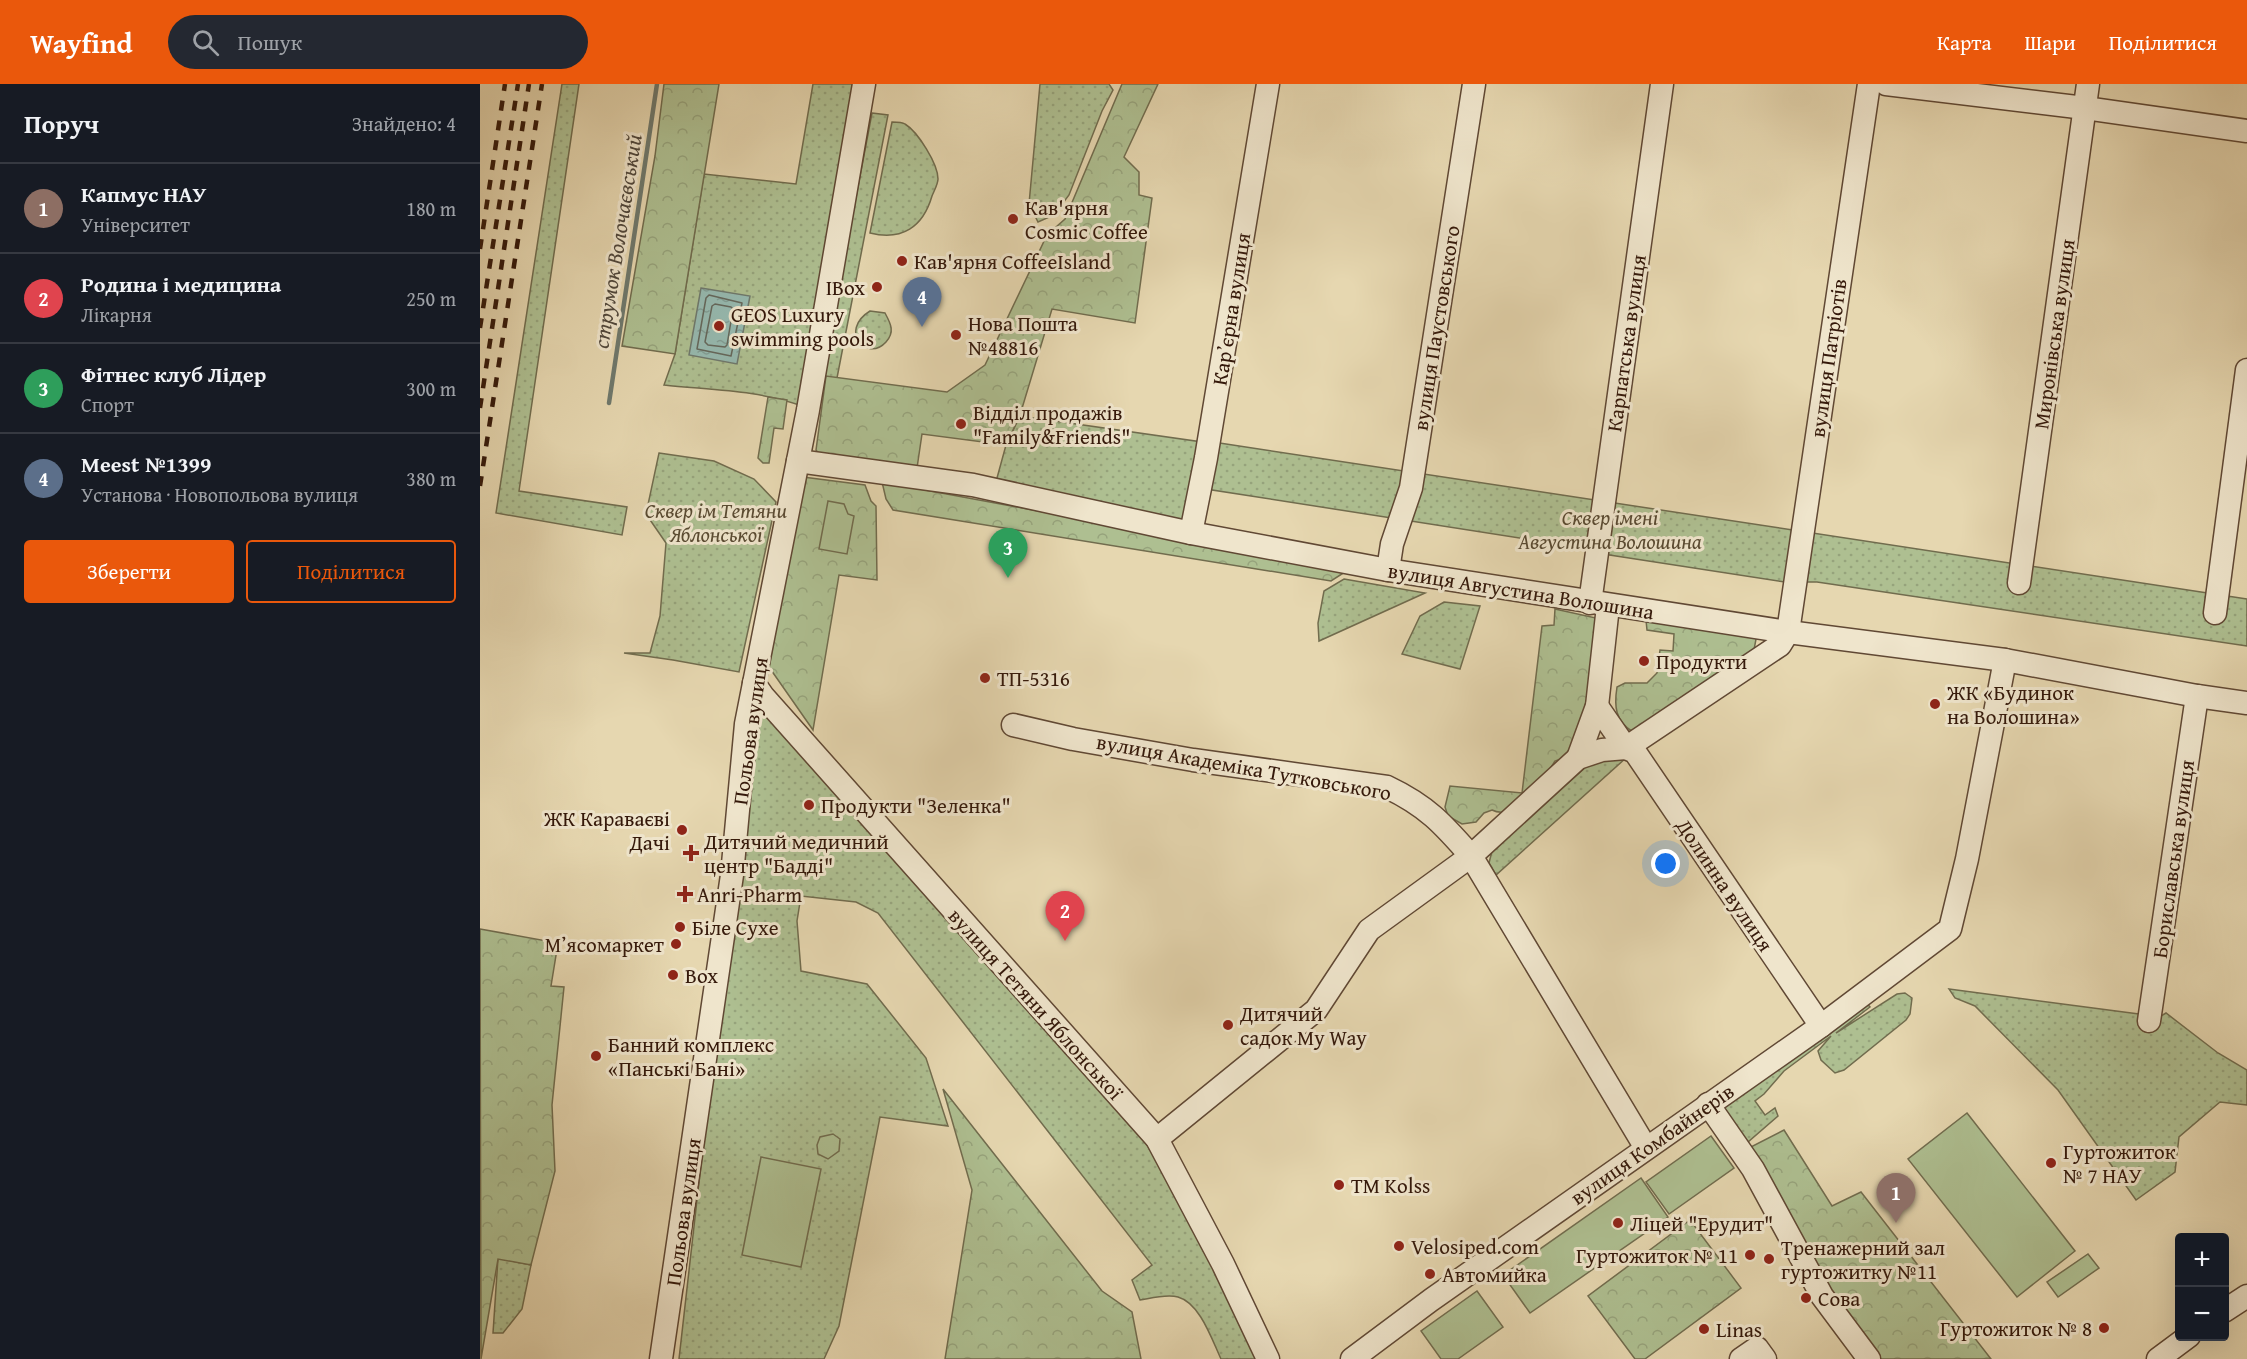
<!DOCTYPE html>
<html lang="uk">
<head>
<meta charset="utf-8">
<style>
  body { margin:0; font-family:"Gentium Book Plus",serif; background:#242831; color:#f1f3f6 }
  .controls { position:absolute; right:18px; bottom:18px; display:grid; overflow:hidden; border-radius:6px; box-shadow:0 6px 24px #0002 }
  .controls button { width:54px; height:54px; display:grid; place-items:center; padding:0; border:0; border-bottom:2px solid #363941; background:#171b24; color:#f1f3f6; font:30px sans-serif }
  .you { position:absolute; left:1186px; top:780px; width:21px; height:21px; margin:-15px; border:4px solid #fff; border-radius:50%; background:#1a73e8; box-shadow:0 0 0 9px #1a73e833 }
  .badge { display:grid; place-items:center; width:39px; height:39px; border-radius:50%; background:#ea580c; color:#fff; font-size:20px; font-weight:700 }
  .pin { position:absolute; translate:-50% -50px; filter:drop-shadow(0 2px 3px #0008) }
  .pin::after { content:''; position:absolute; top:32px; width:21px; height:18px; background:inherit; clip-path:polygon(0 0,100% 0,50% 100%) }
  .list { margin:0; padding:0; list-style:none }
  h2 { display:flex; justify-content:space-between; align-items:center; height:78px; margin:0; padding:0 24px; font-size:26px }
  h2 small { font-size:20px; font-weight:400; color:#9ea1a6 }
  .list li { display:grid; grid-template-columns:39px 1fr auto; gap:18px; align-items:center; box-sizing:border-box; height:90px; padding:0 24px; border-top:2px solid #363941 }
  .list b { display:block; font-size:22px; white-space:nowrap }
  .list p { margin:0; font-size:20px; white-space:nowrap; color:#9ea1a6 }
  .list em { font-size:20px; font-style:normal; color:#9ea1a6 }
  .actions { display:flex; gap:12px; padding:18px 24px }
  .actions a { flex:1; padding:14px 0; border:2px solid #ea580c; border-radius:6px; text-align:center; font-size:21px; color:#ea580c }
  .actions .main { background:#ea580c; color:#fff }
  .icon { flex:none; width:33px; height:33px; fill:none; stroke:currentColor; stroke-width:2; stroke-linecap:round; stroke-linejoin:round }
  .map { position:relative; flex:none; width:1767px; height:1275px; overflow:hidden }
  header { display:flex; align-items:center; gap:36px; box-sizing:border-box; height:84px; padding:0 30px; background:#ea580c; color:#fff }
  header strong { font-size:28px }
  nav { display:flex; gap:33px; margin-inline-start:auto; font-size:21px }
  .search { width:420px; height:54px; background:#242831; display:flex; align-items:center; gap:15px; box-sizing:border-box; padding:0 21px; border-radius:33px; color:#9ea1a6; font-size:22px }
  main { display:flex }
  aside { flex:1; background:#171b24 }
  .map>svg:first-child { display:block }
  .grass { fill:url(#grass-dots); stroke:#716c4e; stroke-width:1.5 }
  .forest { fill:url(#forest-crowns); stroke:#716c4e; stroke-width:1.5 }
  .pitch { fill:#aebf91; stroke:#716c4e; stroke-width:1.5 }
  .water { fill:url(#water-ripples); stroke:#6f796d; stroke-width:1.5 }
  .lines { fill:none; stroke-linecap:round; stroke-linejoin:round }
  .shore { stroke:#65685c; stroke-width:1.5 }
  .stream { stroke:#6f796d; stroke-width:4.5 }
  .minor-casing { stroke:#604834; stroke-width:25 }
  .minor { stroke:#efe5cc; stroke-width:22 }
  .rail { stroke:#34180a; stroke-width:4.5; stroke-dasharray:10 10; stroke-linecap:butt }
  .poi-dot { fill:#8f2418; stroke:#efe5cc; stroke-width:2 }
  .labels { text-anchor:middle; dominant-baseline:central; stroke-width:6; stroke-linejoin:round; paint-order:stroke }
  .poi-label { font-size:21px; fill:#34180a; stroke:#efe5cc; text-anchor:start }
  .street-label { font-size:21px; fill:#34180a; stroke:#efe5cc }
  .park-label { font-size:21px; font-style:italic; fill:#594a32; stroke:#efe5cc }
  .water-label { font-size:22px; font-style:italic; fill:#51483c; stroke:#efe5cc }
</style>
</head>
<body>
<header>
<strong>Wayfind</strong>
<div class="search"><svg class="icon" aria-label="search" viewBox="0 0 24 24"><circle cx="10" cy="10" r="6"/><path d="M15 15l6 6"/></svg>Пошук</div>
<nav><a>Карта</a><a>Шари</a><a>Поділитися</a></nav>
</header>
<main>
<aside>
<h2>Поруч<small>Знайдено: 4</small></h2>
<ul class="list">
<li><span class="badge" style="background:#8d6e63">1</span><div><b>Капмус НАУ</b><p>Університет</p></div><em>180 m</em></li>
<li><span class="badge" style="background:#e0444e">2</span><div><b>Родина і медицина</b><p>Лікарня</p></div><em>250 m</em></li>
<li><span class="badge" style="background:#2e9e5b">3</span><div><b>Фітнес клуб Лідер</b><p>Спорт</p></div><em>300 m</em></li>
<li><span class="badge" style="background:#5c6f8a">4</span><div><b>Meest №1399</b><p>Установа · Новопольова вулиця</p></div><em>380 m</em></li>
</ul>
<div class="actions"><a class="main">Зберегти</a><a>Поділитися</a></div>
</aside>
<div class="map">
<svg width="1767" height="1275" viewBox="0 0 1767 1275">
  <defs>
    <pattern id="grass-dots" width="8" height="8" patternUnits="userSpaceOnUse" patternTransform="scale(1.5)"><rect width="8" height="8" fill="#aebf91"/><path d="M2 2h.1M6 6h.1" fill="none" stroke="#96a37c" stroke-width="1.8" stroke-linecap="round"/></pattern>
    <pattern id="forest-crowns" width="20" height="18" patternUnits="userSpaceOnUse" patternTransform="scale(1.5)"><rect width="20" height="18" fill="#aebf91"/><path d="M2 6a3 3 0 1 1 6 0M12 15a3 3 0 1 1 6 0" fill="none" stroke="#96a37c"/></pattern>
    <pattern id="water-ripples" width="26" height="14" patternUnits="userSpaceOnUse" patternTransform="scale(1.5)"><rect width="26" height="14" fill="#96b9af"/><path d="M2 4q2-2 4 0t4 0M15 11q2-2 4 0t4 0" fill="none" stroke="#829e95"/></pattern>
  </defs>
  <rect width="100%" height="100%" fill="#e6d7b0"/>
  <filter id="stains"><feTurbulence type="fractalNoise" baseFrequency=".00333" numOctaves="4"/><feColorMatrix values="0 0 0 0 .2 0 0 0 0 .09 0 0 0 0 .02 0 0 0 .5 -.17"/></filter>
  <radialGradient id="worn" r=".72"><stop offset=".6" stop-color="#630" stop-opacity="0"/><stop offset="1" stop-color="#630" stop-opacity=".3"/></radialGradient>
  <!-- grass -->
  <g class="grass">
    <polygon points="82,0 99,0 39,407 147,423 142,451 16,429"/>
    <path d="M333,0H373L322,322C279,306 229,306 184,301L195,270L224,90L316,100Z"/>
    <polygon points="560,0 629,0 633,6 622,27 589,111 574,131 558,138 549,120"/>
    <polygon points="392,29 408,31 357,294 356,297 340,303"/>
    <path d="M412,38C416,38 422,38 425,40C438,48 458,80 458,95C458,100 454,107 452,112C443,143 422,157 390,149Z"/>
    <path d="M390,227L405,229C411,240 415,248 406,258C387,279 358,247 390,227Z"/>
    <polygon points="540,332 729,359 711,449 514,405 526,361"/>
    <polygon points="733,358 1767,515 1767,562 1337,498 1305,498 1123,470 1110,465 726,405"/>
    <polygon points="179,369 234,377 274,395 296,418 259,588 193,576 144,569 170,569 180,532 186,459 166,430"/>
    <polygon points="864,495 945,509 839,557 838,539 844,507"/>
    <polygon points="964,518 1000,522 980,585 922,570 940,532"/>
    <path d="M283,612L660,1036L778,1275H741C732,1256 720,1219 698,1213C686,1210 672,1214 660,1216L652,1196L672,1181L398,829L376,818L321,812L317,837L321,887L387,900L446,974L468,1042L400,1033L359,1242L344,1275H199L236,948L250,873Z"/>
    <polygon points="1147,673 1016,791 1009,779 1012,767 1108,681 1131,674"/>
    <polygon points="1469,905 1659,930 1676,935 1686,929 1738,969 1767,986 1767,1021 1740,1018 1699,1053 1695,1088 1656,1116 1578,1006 1495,922 1475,914"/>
    <polygon points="1425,909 1432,914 1430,930 1426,936 1364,986 1355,989 1341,976 1338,967 1351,952 1304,987 1284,1010 1275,1017 1285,1031 1295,1024 1298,1032 1261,1064 1238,1020 1385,917 1390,923 1356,949 1417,910"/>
    <polygon points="18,1174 51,1181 42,1225 23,1249 13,1249"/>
  </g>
  <!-- forest -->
  <g class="forest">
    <polygon points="184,0 239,0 195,270 142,262 175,72"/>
    <polygon points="642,0 678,0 644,73 659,88 659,111 672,114 655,239 572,225 540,331 526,361 442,350 437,384 340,372 336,366 346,292 467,308 505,281 567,151 585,135"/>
    <polygon points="288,313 307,316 303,345 294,344 289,379 283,379 278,374"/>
    <polygon points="323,393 385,401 391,417 396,422 397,496 359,491 333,646 289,583"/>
    <polygon points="402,398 866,484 868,486 851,497 413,426 406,415"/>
    <path d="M1075,525L1116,534L1111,630L1086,673L1075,677C1064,695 1036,738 1012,726L1004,729L996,738L982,740L968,732L965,723L970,702L1042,709L1062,542L1074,541Z"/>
    <path d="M1166,536L1277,550L1273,571L1153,648C1135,637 1134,622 1137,603L1145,599H1167L1177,589L1180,566L1193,567L1194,550L1167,546Z"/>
    <polygon points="0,845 78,859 71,902 84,903 72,1021 75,1087 51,1181 18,1175 1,1275"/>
    <polygon points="463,1005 622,1207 652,1228 661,1275 465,1275 492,1106"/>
    <polygon points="1304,1046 1352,1122 1381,1108 1511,1275 1389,1275 1261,1068"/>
    <polygon points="1210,1136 1261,1204 1165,1275 1155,1275 1108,1212"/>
  </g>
  <!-- pitch -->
  <g class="pitch">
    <polygon points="348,417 364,420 368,430 374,432 367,470 339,465"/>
    <polygon points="1487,1029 1595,1167 1537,1213 1428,1075"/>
    <polygon points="353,1050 360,1055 359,1067 348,1075 338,1070 337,1061 340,1053"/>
    <polygon points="1231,1052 1254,1084 1189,1130 1166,1098"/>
    <polygon points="281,1073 341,1085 321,1183 262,1171"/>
    <polygon points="1161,1094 1188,1133 1050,1229 1023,1191"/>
    <polygon points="1608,1170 1619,1184 1578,1213 1567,1198"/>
    <polygon points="997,1207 1023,1243 978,1275 961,1275 941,1247"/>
  </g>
  <!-- water -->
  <polygon class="water" points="221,204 270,212 257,280 209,271"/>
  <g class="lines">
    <!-- shore -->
    <g class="shore">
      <polygon points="229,211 262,219 251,272 217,265 226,214"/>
      <polygon points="235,220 251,223 253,225 247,261 245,263 228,261 225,258 232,222"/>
    </g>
    <!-- stream -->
    <polyline class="stream" points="129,319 177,0"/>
    <defs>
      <g id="minor">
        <polyline points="1406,0 1605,24 1767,47"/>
        <polyline points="318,377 493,401 711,449 908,486 1308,548 1525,576 1717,612 1767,619"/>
        <polyline points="711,449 726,374 788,0"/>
        <polyline points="908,486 912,460 931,404 994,0"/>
        <polyline points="1539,499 1608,0"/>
        <polyline points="1110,519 1182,0"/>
        <polyline points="1735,529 1767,286"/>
        <polyline points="274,599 283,612 677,1055 743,1180 788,1275"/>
        <polyline points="1117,622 1146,664 1155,668 1341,942"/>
        <path d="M533,641L593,655L713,676L907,703C947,722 963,740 991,772L1166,1064"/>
        <polyline points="1098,674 1117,622 1128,522"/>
        <polyline points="1669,937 1717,612"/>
        <polyline points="1228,1020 1273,1085 1342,1212 1389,1275"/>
        <polyline points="677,1055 836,926 889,846 991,772 1098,674 1122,666 1146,664 1300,561 1308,548 1389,0"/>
        <polyline points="1744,1227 1767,1212"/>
        <polyline points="181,1275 252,791 266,640 328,326 384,0"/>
        <polyline points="872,1275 951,1216 1341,942 1470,845 1487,775 1525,576"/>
        <polyline points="1261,1275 1277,1264 1285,1275"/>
        <polyline points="1678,1275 1709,1252"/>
      </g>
    </defs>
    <!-- minor casing -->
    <use href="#minor" class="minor-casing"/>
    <!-- minor -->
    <use href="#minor" class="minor"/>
    <!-- rail -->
    <g class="rail">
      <polyline points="0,165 25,0"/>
      <polyline points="0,244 38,0"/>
      <polyline points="0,324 49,0"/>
      <polyline points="0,402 62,0"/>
    </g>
  </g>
  <!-- markers -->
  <g class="poi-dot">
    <circle cx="533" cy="135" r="6"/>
    <circle cx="422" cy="177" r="6"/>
    <circle cx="397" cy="203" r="6"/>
    <circle cx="239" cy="242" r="6"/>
    <circle cx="476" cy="251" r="6"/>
    <circle cx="481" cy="340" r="6"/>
    <circle cx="1164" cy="577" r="6"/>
    <circle cx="505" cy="594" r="6"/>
    <circle cx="1455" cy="620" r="6"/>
    <circle cx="329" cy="721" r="6"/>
    <circle cx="202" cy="746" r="6"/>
    <path d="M208 760h6v6h6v6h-6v6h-6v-6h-6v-6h6z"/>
    <path d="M202 801h6v6h6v6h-6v6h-6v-6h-6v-6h6z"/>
    <circle cx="200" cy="843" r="6"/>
    <circle cx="196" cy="860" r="6"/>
    <circle cx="193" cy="891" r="6"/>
    <circle cx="748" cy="941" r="6"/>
    <circle cx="116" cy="972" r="6"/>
    <circle cx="1571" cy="1079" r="6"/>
    <circle cx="859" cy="1101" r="6"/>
    <circle cx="1138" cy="1139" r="6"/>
    <circle cx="919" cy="1162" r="6"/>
    <circle cx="1270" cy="1171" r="6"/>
    <circle cx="1289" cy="1175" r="6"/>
    <circle cx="950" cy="1190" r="6"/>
    <circle cx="1326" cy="1214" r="6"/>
    <circle cx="1624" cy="1244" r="6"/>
    <circle cx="1224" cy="1245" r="6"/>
  </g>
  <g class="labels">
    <!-- poi labels -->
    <g class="poi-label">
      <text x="545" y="123">Кав'ярня<tspan x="545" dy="24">Cosmic Coffee</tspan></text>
      <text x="434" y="177">Кав'ярня CoffeeIsland</text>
      <text x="385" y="203" text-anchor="end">IBox</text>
      <text x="251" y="230">GEOS Luxury<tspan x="251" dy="24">swimming pools</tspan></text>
      <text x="488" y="239">Нова Пошта<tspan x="488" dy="24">№48816</tspan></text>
      <text x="493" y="328">Відділ продажів<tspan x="493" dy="24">"Family&amp;Friends"</tspan></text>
      <text x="1176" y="577">Продукти</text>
      <text x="517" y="594">ТП-5316</text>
      <text x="1467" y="608">ЖК «Будинок<tspan x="1467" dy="24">на Волошина»</tspan></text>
      <text x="341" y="721">Продукти "Зеленка"</text>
      <text x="190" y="734" text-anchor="end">ЖК Караваєві<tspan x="190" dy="24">Дачі</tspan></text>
      <text x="224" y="757">Дитячий медичний<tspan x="224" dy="24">центр "Бадді"</tspan></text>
      <text x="217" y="810">Anri-Pharm</text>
      <text x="212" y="843">Біле Сухе</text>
      <text x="184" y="860" text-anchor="end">Мʼясомаркет</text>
      <text x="205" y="891">Box</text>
      <text x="760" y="929">Дитячий<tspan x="760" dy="24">садок My Way</tspan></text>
      <text x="128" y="960">Банний комплекс<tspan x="128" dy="24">«Панські Бані»</tspan></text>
      <text x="1583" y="1067">Гуртожиток<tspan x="1583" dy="24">№ 7 НАУ</tspan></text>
      <text x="871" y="1101">TM Kolss</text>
      <text x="1150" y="1139">Ліцей "Ерудит"</text>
      <text x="931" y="1162">Velosiped.com</text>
      <text x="1301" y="1163">Тренажерний зал<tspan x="1301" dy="24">гуртожитку №11</tspan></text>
      <text x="1258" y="1171" text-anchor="end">Гуртожиток № 11</text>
      <text x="962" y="1190">Автомийка</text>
      <text x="1338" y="1214">Сова</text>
      <text x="1612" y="1244" text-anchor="end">Гуртожиток № 8</text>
      <text x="1236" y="1245">Linas</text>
    </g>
    <!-- street labels -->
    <g class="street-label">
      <text transform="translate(751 225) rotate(-81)">Карʼєрна вулиця</text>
      <text transform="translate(956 244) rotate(-81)">вулиця Паустовського</text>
      <text transform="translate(1574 250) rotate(-82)">Миронівська вулиця</text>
      <text transform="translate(1146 259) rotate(-82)">Карпатська вулиця</text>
      <text transform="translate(1348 274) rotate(-82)">вулиця Патріотів</text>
      <text transform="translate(1041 507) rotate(9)">вулиця Августина Волошина</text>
      <text transform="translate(270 647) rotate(-82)">Польова вулиця</text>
      <text transform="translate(764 683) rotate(10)">вулиця Академіка Тутковського</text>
      <text transform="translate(1693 775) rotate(-82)">Бориславська вулиця</text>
      <text transform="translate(1245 801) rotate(56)">Долинна вулиця</text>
      <text transform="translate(556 920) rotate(48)">вулиця Тетяни Яблонської</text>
      <text transform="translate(1172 1060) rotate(-35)">вулиця Комбайнерів</text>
      <text transform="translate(203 1128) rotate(-82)">Польова вулиця</text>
    </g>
    <!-- park labels -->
    <g class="park-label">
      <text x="236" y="426">Сквер ім Тетяни<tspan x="236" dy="24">Яблонської</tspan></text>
      <text x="1130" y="433">Сквер імені<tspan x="1130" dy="24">Августина Волошина</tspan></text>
    </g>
    <!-- water labels -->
    <g class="water-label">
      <text transform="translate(137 157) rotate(-81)">струмок Волочаєвський</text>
    </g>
  </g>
  <rect width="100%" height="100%" filter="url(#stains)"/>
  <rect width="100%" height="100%" fill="url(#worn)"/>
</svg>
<div class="controls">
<button>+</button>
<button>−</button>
</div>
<div class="you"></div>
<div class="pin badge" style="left:1416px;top:1139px;background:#8d6e63">1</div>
<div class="pin badge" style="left:585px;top:857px;background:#e0444e">2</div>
<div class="pin badge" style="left:528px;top:494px;background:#2e9e5b">3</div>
<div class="pin badge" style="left:442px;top:243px;background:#5c6f8a">4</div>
</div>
</main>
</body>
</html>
